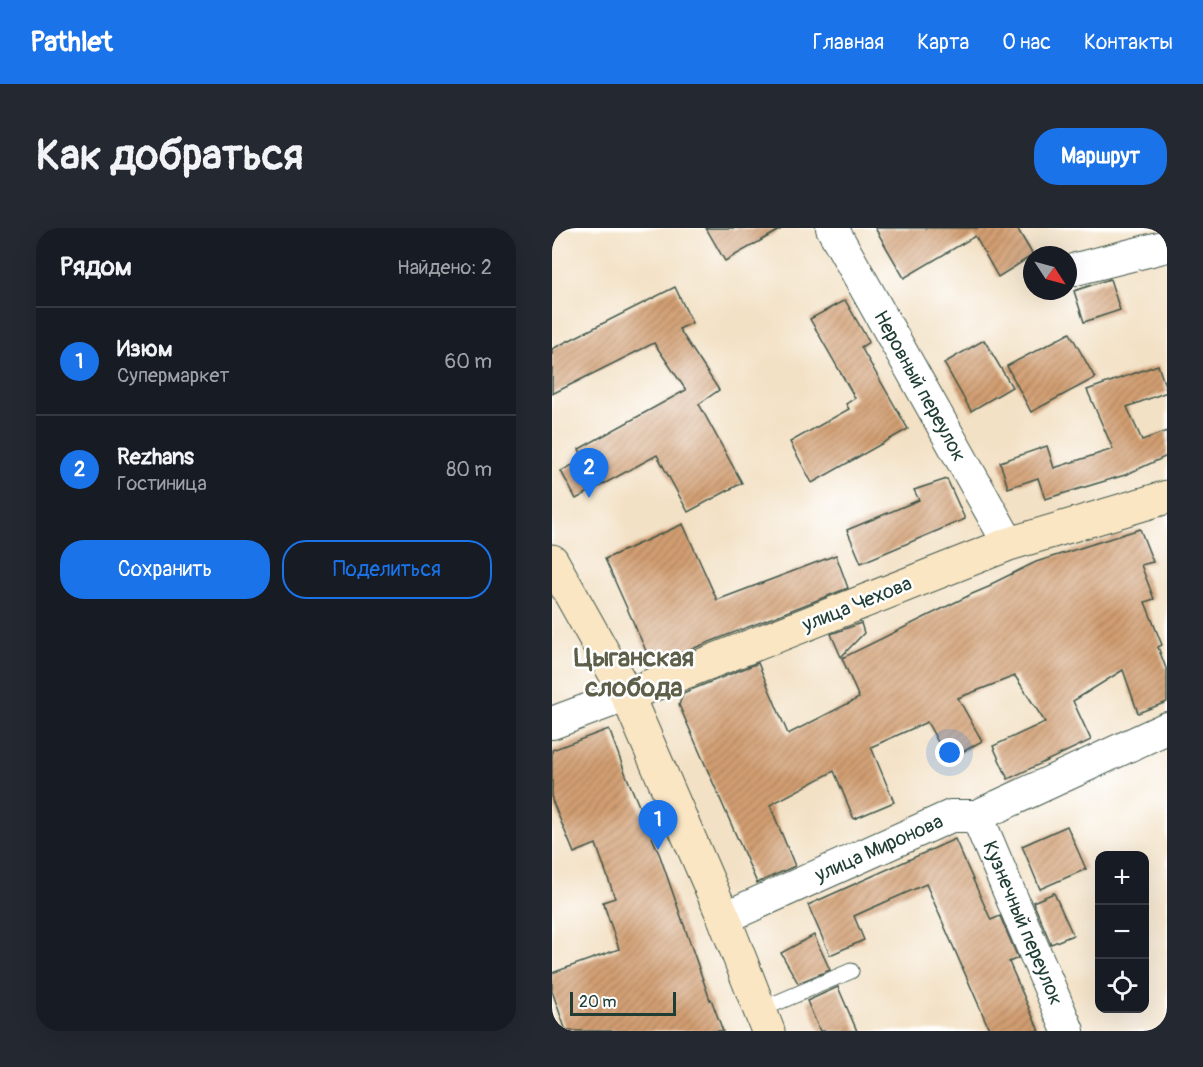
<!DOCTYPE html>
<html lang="ru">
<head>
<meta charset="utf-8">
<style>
  body { margin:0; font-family:Pangolin,sans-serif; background:#242831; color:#f1f3f6 }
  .controls { position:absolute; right:18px; bottom:18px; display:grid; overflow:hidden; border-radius:12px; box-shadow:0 6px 24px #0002 }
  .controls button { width:54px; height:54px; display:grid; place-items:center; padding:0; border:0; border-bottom:2px solid #363941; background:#171b24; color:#f1f3f6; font:30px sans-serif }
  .compass { position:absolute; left:471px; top:18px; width:54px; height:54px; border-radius:50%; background:#171b24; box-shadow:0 6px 24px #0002; rotate:126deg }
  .scale { position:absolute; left:18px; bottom:15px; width:106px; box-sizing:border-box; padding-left:6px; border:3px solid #1f3d34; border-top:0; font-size:16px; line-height:21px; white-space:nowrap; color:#1f3d34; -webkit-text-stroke:4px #fff; paint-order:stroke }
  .you { position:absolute; left:398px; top:525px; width:21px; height:21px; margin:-15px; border:4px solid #fff; border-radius:50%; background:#1a73e8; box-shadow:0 0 0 9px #1a73e833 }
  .badge { display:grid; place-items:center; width:39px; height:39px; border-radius:50%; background:#1a73e8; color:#fff; font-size:20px; font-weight:700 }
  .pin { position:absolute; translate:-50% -50px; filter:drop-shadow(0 2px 3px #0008) }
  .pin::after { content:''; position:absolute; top:32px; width:21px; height:18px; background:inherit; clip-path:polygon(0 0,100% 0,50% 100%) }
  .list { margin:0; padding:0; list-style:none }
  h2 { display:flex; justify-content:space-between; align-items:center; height:78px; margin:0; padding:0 24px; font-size:26px }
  h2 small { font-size:20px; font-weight:400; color:#9ea1a6 }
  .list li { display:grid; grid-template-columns:39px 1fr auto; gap:18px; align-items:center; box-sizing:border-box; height:108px; padding:0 24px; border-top:2px solid #363941 }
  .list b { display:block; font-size:22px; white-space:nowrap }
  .list p { margin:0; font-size:20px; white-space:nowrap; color:#9ea1a6 }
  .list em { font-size:20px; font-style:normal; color:#9ea1a6 }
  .actions { display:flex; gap:12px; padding:18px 24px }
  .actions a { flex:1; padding:14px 0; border:2px solid #1a73e8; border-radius:24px; text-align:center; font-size:21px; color:#1a73e8 }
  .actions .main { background:#1a73e8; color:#fff }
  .icon { flex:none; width:33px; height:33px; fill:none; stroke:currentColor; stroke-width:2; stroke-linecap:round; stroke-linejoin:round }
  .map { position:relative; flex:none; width:615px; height:803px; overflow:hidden; border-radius:24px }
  header { display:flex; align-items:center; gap:36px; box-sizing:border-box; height:84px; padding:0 30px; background:#1a73e8; color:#fff }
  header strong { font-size:28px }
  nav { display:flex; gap:33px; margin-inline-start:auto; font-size:21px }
  .intro { display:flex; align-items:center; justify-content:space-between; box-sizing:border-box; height:144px; padding:0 36px }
  h1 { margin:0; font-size:42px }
  .button { padding:15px 27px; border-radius:24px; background:#1a73e8; color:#fff; font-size:21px; font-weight:700 }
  main { display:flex; gap:36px; padding:0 36px }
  aside { flex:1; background:#171b24; border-radius:24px; box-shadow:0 6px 24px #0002 }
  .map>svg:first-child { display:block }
  .building { fill:url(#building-hatch) }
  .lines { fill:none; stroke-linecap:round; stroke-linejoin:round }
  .lane-casing { stroke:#3f564a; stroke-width:17 }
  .street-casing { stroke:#3f564a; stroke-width:34 }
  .secondary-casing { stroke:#3f564a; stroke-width:35 }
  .lane { stroke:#fff; stroke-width:15 }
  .street { stroke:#fff; stroke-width:32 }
  .secondary { stroke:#fbe6c4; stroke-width:33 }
  .labels { text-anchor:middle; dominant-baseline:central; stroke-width:5; stroke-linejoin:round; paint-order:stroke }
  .street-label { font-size:20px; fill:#1f3d34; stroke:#fff }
  .district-label { font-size:26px; font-weight:bold; fill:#5e5f49; stroke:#fff }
</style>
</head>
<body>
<header>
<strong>Pathlet</strong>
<nav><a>Главная</a><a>Карта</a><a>О нас</a><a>Контакты</a></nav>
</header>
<div class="intro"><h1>Как добраться</h1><a class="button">Маршрут</a></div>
<main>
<aside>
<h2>Рядом<small>Найдено: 2</small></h2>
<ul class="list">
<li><span class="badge">1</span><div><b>Изюм</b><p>Супермаркет</p></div><em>60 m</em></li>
<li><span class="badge">2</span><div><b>Rezhans</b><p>Гостиница</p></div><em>80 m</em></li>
</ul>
<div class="actions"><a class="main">Сохранить</a><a>Поделиться</a></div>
</aside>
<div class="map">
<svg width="615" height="803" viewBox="0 0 615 803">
  <defs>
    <pattern id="building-hatch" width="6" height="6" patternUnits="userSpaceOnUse" patternTransform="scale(1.5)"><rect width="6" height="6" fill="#d29e71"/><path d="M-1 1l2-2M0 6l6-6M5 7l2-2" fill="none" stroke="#aa825e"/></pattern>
  </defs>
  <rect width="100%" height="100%" fill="#fff"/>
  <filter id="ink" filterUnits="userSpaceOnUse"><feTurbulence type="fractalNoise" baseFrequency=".0167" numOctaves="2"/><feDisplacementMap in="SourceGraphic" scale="12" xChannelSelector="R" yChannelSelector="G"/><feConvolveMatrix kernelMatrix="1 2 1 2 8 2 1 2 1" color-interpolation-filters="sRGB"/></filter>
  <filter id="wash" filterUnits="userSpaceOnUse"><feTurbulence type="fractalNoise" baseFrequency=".008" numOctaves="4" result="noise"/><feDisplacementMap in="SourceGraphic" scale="24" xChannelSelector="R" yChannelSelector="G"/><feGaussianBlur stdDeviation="1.35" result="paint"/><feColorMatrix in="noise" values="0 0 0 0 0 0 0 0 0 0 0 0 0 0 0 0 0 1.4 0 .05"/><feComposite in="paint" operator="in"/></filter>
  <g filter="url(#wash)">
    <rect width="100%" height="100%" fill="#f3e1c5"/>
    <g id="blocks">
      <!-- building -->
      <g class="building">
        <polygon points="154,0 231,0 173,33"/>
        <polygon points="323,0 465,0 481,27 446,49 423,8 352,50"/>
        <polygon points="558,51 568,82 532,94 522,63"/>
        <polygon points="123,59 140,95 127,101 167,162 147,176 190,255 136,284 105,227 24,271 9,243 32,231 27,221 134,162 102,115 0,166 0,121"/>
        <polygon points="293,72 317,114 309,119 356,201 260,255 238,214 297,181 294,176 303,170 258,91"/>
        <polygon points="518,105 543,150 479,184 455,138"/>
        <polygon points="432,112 460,159 419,183 392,135"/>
        <polygon points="606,137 615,164 575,179 590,212 615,203 615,228 573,247 493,271 486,250 456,260 448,234 495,218 502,240 561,221 535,162"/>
        <polygon points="395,251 413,291 309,335 295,302 367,272 362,262"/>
        <polygon points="131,296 165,372 284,327 296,360 109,433 95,425 53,331"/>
        <polygon points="588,301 601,334 589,337 602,371 593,374 610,417 606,419 615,443 615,474 586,485 571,442 521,473 539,512 456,551 441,518 493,494 463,448 406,470 430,513 396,532 375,494 319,519 342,574 302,591 282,543 218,577 243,638 205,655 127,477 131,465 206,435 236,506 307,470 290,430 420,366 439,358 439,356 484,334"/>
        <polygon points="309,395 312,405 289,429 279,406"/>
        <polygon points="57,501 74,547 108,628 158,772 159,771 171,803 14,803 0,763 0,745 67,721 51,674 63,670 44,616 22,625 0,572 0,522"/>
        <polygon points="515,598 534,641 488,661 470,618"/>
        <polygon points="403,611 439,692 448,688 466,730 457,734 487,803 438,803 374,656 302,688 312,712 278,727 256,677"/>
        <polygon points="502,665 521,707 499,716 481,674"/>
        <polygon points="262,707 278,742 246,755 229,725"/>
        <polygon points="286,759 305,803 268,803 255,773"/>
      </g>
    </g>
  </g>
  <g filter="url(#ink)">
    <use href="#blocks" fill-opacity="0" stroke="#3f564a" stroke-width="1.5"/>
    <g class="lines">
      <defs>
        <polyline id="lane" points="208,782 299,743"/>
        <g id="street">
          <polyline points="280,0 457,316"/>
          <polyline points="524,41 615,18"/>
          <polyline points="0,495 75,467"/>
          <polyline points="425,588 516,803"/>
          <polyline points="172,690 399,588 425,588 615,500"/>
        </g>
        <g id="secondary">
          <polyline points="0,333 75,467 172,690 216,803"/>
          <polyline points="75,467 457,316 615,269"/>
        </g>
      </defs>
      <!-- lane casing -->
      <use href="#lane" class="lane-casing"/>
      <!-- street casing -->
      <use href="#street" class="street-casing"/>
      <!-- secondary casing -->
      <use href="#secondary" class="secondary-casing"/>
      <!-- lane -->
      <use href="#lane" class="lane"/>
      <!-- street -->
      <use href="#street" class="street"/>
      <!-- secondary -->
      <use href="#secondary" class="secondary"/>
    </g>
  </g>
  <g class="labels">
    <!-- street labels -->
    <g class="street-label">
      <text transform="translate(368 158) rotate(61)">Неровный переулок</text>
      <text transform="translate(305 376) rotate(-22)">улица Чехова</text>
      <text transform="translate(327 620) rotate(-24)">улица Миронова</text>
      <text transform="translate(471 695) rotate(67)">Кузнечный переулок</text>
    </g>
    <!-- district labels -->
    <g class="district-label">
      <text x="82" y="430">Цыганская<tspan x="82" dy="30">слобода</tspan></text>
    </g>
  </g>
</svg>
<div class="controls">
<button>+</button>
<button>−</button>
<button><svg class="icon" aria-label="locate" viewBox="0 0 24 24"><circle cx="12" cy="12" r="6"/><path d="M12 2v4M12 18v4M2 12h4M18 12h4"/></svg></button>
</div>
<svg class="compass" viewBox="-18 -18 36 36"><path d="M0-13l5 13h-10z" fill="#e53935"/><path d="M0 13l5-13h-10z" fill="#9ea1a6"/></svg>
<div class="scale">20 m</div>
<div class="you"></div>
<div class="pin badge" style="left:106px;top:622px">1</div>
<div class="pin badge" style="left:37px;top:270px">2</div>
</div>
</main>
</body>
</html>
